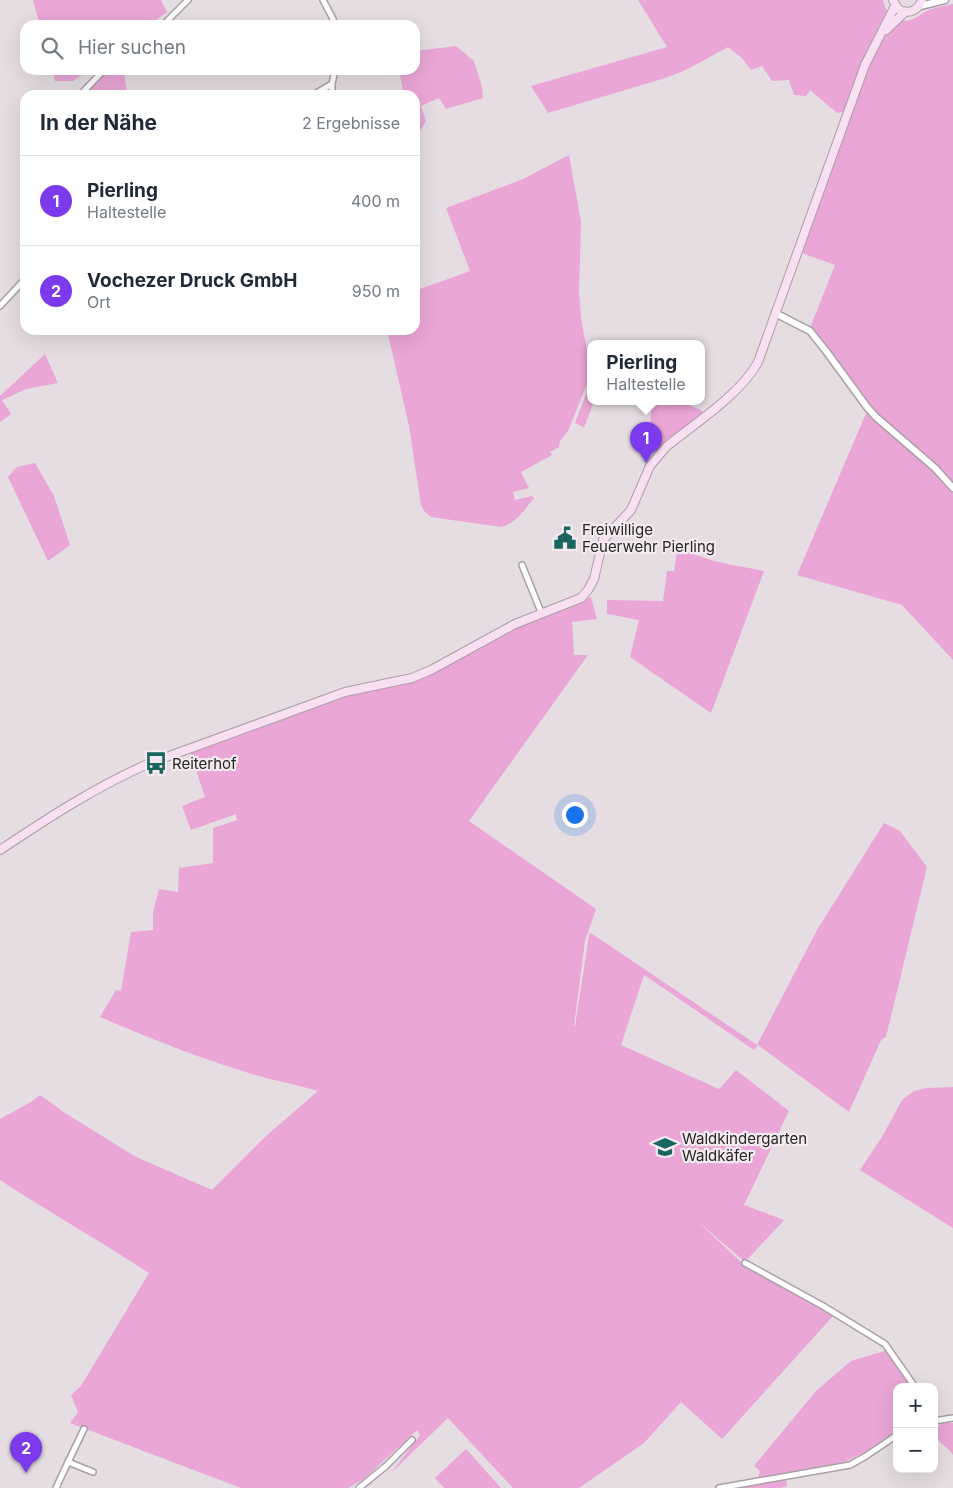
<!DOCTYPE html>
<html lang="de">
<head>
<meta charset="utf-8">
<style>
  body { margin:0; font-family:Inter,sans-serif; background:#f2f2f3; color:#1f2937 }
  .controls { position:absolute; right:15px; bottom:15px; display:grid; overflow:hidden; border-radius:10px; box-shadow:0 5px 20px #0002 }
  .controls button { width:45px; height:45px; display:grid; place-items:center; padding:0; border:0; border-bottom:1px solid #e0e1e3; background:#fff; color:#1f2937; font:25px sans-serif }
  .you { position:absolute; left:574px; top:814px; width:18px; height:18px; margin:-12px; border:4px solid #fff; border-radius:50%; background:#1a73e8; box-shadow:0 0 0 8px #1a73e833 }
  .badge { display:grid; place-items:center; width:32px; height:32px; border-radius:50%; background:#7c3aed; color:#fff; font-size:16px; font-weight:700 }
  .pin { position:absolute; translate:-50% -41px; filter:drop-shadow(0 1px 2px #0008) }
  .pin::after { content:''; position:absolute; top:26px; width:18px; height:15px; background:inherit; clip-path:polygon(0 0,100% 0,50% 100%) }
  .popup { position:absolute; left:587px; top:340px; width:118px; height:65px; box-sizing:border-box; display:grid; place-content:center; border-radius:10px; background:#fff; filter:drop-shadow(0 1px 4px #0005); font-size:16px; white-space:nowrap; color:#747a83 }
  .popup b { font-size:19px; color:#1f2937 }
  .popup::after { content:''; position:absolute; left:50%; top:100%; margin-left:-10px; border:10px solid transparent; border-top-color:#fff }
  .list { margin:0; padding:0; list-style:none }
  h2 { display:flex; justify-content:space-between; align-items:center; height:65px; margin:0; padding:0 20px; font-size:21px }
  h2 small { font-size:16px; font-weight:400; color:#747a83 }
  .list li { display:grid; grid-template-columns:32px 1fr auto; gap:15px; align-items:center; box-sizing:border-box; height:90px; padding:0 20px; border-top:1px solid #e0e1e3 }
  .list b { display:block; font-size:19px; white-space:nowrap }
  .list p { margin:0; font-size:16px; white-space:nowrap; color:#747a83 }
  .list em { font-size:16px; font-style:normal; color:#747a83 }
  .icon { flex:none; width:28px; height:28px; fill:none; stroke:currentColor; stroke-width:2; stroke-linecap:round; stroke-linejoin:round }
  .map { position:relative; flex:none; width:953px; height:1488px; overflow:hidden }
  .search { position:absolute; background:#fff; box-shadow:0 5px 20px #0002; left:20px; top:20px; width:400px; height:55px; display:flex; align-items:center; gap:12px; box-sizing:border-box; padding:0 18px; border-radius:15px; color:#747a83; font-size:19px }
  .panel { position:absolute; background:#fff; box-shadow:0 5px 20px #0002; left:20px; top:90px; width:400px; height:245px; border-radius:15px }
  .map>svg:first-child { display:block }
  .green { fill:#eaa6d6 }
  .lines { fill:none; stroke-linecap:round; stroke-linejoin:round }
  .minor-casing { stroke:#a9a0a6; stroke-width:8 }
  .tertiary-casing { stroke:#a9a0a6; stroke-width:9 }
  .secondary-casing { stroke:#a9a0a6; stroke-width:10 }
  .minor { stroke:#fff; stroke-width:5 }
  .tertiary { stroke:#fff; stroke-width:6 }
  .secondary { stroke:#f8dff1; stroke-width:8 }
  .labels { text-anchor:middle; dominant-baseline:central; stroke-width:4.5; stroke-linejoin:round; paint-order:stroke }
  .poi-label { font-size:15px; fill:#272426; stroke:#f3eaef; text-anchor:start }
</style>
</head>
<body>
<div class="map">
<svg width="953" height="1488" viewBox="0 0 953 1488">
  <rect width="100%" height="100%" fill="#e5dde2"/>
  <!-- green -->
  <g class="green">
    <polygon points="33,0 161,0 167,12 149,25 40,25"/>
    <polygon points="638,0 883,0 885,7 890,14 874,39 863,60 843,112 837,113 810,90 806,96 794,95 789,80 772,81 762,66 751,70 742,58 728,47 686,70 662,79 548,113 531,86 667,47"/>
    <path d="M953,4V484L876,414L810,328L835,265L799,252L846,122L875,50L898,20C914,23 916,16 929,10C936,7 945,6 953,4Z"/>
    <polygon points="456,46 474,61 482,87 483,98 446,109 439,98 421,106 426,121 418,135 415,128 415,95 404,95 399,70 415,70 416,51"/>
    <polygon points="52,70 89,70 73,81 55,81"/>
    <polygon points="105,70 124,70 127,95 82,95"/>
    <path d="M569,155L581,222L579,291L581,318L590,366V376L568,431L560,441L559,447L550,452L552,455L521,472L529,488L513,492L515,500L532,496L534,498C524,510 517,523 501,527L431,517L425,512L421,505L409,426L387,330H415V291L470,271L446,208L523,179Z"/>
    <polygon points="45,354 58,383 26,389 2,400 11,414 0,422 0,396"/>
    <polygon points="591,381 591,402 594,402 584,427 575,423"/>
    <polygon points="652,402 680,402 701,410 703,413 657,452 655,444 649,443"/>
    <polygon points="867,411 943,480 953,493 953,660 902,605 797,575"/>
    <polygon points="35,463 54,496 70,545 48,561 8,477 17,467"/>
    <path d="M678,546C704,562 735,565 764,571L711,713L630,657L639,620L607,614V600L663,601L667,571H674Z"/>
    <path d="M591,597L597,619L572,622L574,655H588L469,821L596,909L585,941L574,1026H575L589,935L591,933L757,1045L817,930L884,823L900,831L927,867L886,1037L881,1040L849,1112L758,1045L754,1050L644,975L621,1045L719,1089L736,1070L789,1111L744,1205L784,1220L745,1262L696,1220L743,1264L833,1316L722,1439L681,1402L644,1443L579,1488H513L448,1418L391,1473L420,1435L417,1430L364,1479L348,1488H241L70,1423L78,1412L71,1395L81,1386L149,1273C100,1241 49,1212 0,1180V1119L31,1102L40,1095L65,1113L136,1157L212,1190L266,1136L318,1091C298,1085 276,1081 255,1075C202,1059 151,1039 100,1017L116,990L121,991L131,932L153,930V913L159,889L178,892L179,868L213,863V828L237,820L236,814L191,830L182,806L205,797L190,752L346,695L414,680L517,626Z"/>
    <polygon points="953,1087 953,1228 860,1170 882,1137 902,1100 914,1091 926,1088"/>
    <polygon points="888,1350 911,1387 897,1387 897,1431 867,1451 843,1463 758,1478 760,1471 754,1466 816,1391 851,1361"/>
    <path d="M944,1423H953V1455C945,1442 932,1444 939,1425Z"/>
    <polygon points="466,1449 501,1488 444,1488 435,1478"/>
    <polygon points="786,1480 787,1486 781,1488 737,1488"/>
  </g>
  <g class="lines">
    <defs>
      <g id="minor">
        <polyline points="323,0 333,19 334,25"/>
        <polyline points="163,25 188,0"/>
        <polyline points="332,84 332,95"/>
        <polyline points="80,95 104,70"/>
        <polyline points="313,95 332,84 335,70"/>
        <polyline points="0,306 25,279"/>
        <polyline points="522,565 541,612"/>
        <polyline points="745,1263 823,1306 885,1344 915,1387"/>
        <polyline points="934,1421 953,1418"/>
        <polyline points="68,1462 84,1429"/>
        <polyline points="56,1488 68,1462 93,1472"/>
        <polyline points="359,1488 386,1466 412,1440"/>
        <polyline points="719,1488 850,1465 866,1456 897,1435"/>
      </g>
      <g id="tertiary">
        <polyline points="920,6 945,0"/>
        <polyline points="775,313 810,331 826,351 867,407 876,417 935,468 953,488"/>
      </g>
      <g id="secondary">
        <path d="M893,0L898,9C908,15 918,11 922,0"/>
        <polyline points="886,30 905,12"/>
        <path d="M0,850C48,818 97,786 150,763L345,692L412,678L431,670L515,624L581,598L588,590L594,579L603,540L631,510L650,466L666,447C694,424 741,394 758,362L865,65L895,6"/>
      </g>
    </defs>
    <!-- minor casing -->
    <use href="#minor" class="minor-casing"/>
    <!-- tertiary casing -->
    <use href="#tertiary" class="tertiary-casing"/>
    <!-- secondary casing -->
    <use href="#secondary" class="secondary-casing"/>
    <!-- minor -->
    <use href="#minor" class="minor"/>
    <!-- tertiary -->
    <use href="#tertiary" class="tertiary"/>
    <!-- secondary -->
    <use href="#secondary" class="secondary"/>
  </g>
  <!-- icons -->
  <defs>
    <symbol id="civic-bare" viewBox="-9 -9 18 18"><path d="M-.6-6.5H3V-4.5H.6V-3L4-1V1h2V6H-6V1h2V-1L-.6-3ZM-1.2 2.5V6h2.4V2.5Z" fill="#196560" stroke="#f3eaef" stroke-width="2.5" paint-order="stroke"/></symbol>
    <symbol id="bus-bare" viewBox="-9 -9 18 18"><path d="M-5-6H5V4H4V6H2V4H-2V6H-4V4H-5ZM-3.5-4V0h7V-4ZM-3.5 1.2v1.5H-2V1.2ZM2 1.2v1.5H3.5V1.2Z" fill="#196560" stroke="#f3eaef" stroke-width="2.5" paint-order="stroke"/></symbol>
    <symbol id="school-bare" viewBox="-9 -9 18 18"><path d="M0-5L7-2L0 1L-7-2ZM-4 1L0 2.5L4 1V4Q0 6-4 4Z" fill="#196560" stroke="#f3eaef" stroke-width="2.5" paint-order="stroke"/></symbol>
  </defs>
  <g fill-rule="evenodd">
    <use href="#civic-bare" x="549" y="522" width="32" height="32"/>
    <use href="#bus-bare" x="140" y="747" width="32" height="32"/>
    <use href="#school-bare" x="649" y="1131" width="32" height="32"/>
  </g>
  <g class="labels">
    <!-- poi labels -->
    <g class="poi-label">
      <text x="582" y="529">Freiwillige<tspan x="582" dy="17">Feuerwehr Pierling</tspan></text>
      <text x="172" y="763">Reiterhof</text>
      <text x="682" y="1138">Waldkindergarten<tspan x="682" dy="17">Waldkäfer</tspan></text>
    </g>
  </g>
</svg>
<div class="controls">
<button>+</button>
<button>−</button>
</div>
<div class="you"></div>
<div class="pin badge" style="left:646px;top:463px">1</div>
<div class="popup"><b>Pierling</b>Haltestelle</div>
<div class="pin badge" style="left:26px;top:1473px">2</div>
<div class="search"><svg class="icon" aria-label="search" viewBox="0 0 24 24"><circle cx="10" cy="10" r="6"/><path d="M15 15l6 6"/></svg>Hier suchen</div>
<section class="panel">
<h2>In der Nähe<small>2 Ergebnisse</small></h2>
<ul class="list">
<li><span class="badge">1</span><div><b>Pierling</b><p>Haltestelle</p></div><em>400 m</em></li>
<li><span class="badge">2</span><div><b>Vochezer Druck GmbH</b><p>Ort</p></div><em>950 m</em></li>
</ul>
</section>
</div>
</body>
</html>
